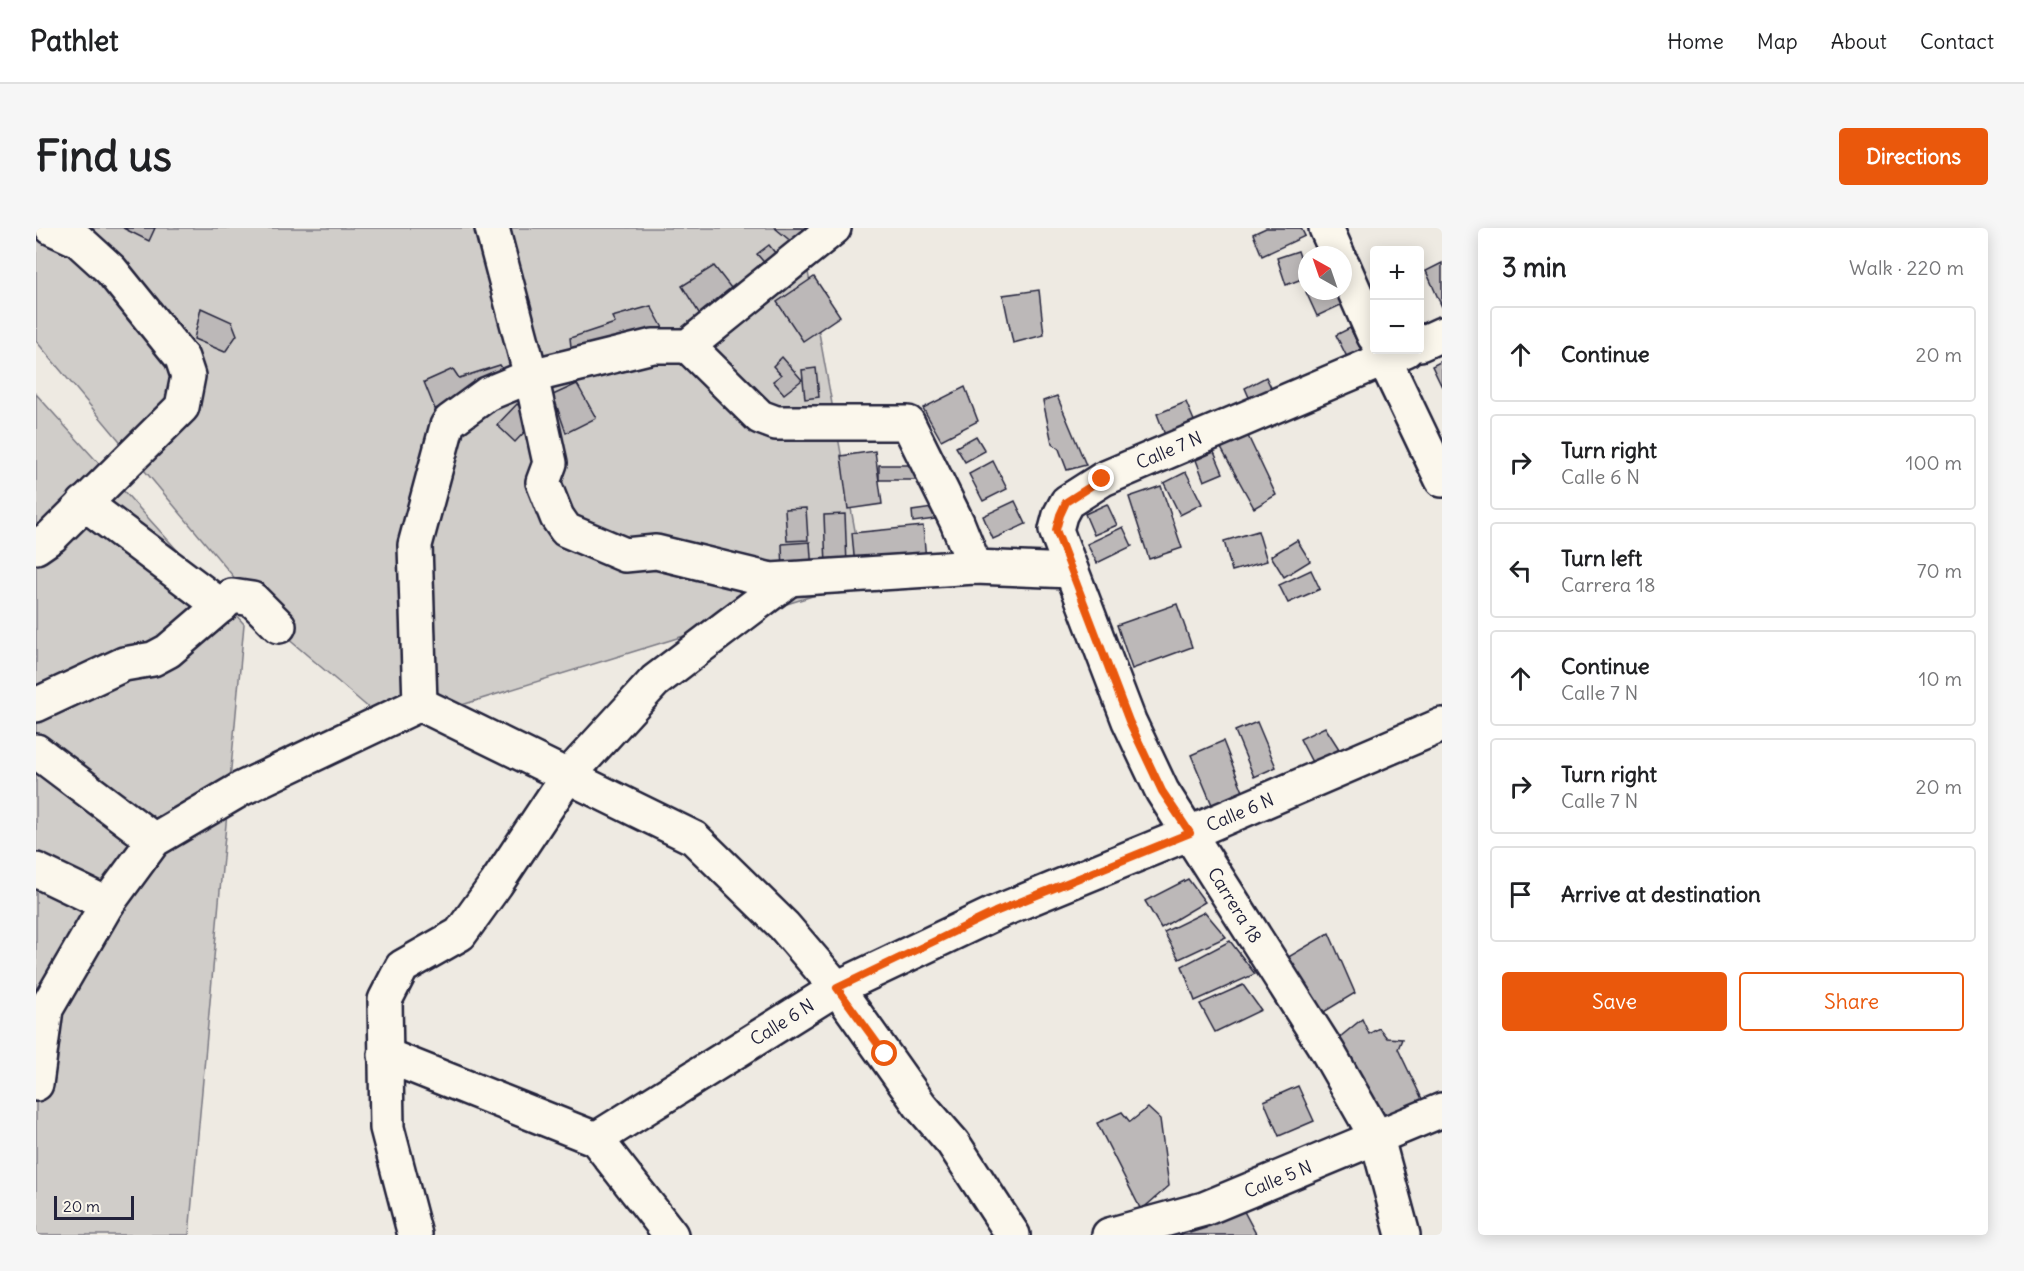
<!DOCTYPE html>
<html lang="en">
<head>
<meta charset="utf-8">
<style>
  body { margin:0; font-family:Delius,sans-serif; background:#f6f6f6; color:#202124 }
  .controls { position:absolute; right:18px; top:18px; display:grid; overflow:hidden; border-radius:6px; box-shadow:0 3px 15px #0003 }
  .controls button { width:54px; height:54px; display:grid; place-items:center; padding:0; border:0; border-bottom:2px solid #e0e0e0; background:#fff; color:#202124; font:30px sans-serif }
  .compass { position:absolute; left:1262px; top:18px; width:54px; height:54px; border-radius:50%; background:#fff; box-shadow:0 3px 15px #0003; rotate:320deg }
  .scale { position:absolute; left:18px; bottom:15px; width:80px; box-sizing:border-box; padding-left:6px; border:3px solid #22223b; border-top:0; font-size:16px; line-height:21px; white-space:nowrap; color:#22223b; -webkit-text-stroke:4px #fbf7ec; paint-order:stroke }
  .stop { position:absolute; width:18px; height:18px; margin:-14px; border:4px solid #ea580c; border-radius:50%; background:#fff }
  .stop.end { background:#ea580c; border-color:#fff; box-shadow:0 2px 6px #0008 }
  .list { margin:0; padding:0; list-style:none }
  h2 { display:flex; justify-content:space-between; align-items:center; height:78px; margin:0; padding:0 24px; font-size:26px }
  h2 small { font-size:20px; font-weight:400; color:#757577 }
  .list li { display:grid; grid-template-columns:39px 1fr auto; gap:18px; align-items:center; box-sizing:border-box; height:96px; margin:0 12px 12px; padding:0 12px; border:2px solid #e0e0e0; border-radius:6px }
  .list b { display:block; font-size:22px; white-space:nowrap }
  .list p { margin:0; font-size:20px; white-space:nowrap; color:#757577 }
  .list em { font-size:20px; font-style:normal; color:#757577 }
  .actions { display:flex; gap:12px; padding:18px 24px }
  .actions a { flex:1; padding:14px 0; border:2px solid #ea580c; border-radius:6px; text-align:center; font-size:21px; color:#ea580c }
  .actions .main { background:#ea580c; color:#fff }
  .icon { flex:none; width:33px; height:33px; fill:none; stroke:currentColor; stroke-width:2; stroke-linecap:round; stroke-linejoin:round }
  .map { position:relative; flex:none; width:1406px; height:1007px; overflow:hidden; border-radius:6px }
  header { display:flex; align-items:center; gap:36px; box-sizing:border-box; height:84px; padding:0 30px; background:#fff; border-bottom:2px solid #e0e0e0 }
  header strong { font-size:28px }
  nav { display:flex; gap:33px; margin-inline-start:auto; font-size:21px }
  .intro { display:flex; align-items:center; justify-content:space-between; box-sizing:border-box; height:144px; padding:0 36px }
  h1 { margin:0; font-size:42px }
  .button { padding:15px 27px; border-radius:6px; background:#ea580c; color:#fff; font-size:21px; font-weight:700 }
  main { display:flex; gap:36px; padding:0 36px }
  aside { flex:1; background:#fff; border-radius:6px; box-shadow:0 3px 15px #0003 }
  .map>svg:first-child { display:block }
  .green { fill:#d0cdc9; stroke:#797882; stroke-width:1.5 }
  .building { fill:#bcb8b8; stroke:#22223b; stroke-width:1.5 }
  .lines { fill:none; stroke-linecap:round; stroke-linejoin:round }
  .minor-casing { stroke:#22223b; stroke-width:38 }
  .minor { stroke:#fbf7ec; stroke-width:33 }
  .route { stroke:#ea580c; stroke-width:8 }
  .labels { text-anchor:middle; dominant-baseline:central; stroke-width:4.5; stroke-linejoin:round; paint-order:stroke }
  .street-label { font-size:18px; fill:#22223b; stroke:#fbf7ec }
</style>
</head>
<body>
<header>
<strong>Pathlet</strong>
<nav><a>Home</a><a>Map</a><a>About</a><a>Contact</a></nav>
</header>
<div class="intro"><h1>Find us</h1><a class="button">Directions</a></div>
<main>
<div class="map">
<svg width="1406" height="1007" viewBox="0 0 1406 1007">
  <rect width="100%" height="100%" fill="#eeeae2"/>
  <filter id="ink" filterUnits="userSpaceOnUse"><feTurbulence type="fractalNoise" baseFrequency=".0167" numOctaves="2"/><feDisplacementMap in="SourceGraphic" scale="12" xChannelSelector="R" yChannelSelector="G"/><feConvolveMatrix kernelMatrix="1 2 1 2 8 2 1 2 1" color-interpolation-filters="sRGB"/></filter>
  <g filter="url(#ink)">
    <!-- green -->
    <g class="green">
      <polygon points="0,0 764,0 828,352 355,499 243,403 0,113"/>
      <polygon points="0,166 208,396 153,1007 0,1007"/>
    </g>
    <!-- building -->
    <g class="building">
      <polygon points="87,0 119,0 113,13"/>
      <polygon points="739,0 769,0 757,15"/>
      <polygon points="1230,0 1265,0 1269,8 1226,28 1217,6"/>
      <polygon points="733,17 743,30 732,39 721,26"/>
      <polygon points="1262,23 1271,49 1250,57 1241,30"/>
      <polygon points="1406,35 1406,79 1390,43"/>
      <polygon points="678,38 702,69 668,93 646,58"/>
      <polygon points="778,49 804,88 767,113 741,74"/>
      <polygon points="1003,62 1008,107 977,115 967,67"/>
      <polygon points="1273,63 1301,63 1307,76 1281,88 1270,64"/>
      <polygon points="615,78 627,100 537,136 534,110 579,95 576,89"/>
      <polygon points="165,80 196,94 201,107 189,124 158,111"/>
      <polygon points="1314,100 1326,124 1312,131 1300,107"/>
      <polygon points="746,129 766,152 748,166 737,153 745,147 737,138"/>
      <polygon points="1406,133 1406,159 1396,138"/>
      <polygon points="464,137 475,154 399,181 388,154 417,141 423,150"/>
      <polygon points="780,140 783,169 769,171 766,142"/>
      <polygon points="1230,149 1238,166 1216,176 1209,160"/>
      <polygon points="541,156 560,190 530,205 517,167"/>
      <polygon points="929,159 942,193 905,212 887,180"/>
      <polygon points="1021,168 1050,237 1031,242 1023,221 1016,215 1007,173"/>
      <polygon points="1150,174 1159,195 1129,207 1121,186"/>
      <polygon points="481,176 499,193 479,214 461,197"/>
      <polygon points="1211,206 1240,267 1218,280 1185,220"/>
      <polygon points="940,208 949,223 929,234 920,219"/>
      <polygon points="839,223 846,276 812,281 805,228"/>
      <polygon points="1178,224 1187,245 1168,253 1160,232"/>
      <polygon points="957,233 971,261 947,273 933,246"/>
      <rect x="843" y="237" width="44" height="15"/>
      <polygon points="1150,244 1166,276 1144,287 1128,255"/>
      <polygon points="1125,258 1146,320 1113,331 1093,269"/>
      <polygon points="979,273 990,296 957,311 947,288"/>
      <polygon points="1071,276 1081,297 1058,307 1049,286"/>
      <polygon points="904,279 906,290 877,294 876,283"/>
      <polygon points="770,280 772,312 751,313 749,281"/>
      <polygon points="809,286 811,337 790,338 788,287"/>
      <polygon points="887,298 890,332 819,339 816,305"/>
      <polygon points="1087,299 1096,318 1061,335 1051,316"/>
      <polygon points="1222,303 1231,333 1196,343 1188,313"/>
      <polygon points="1261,312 1274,333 1248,349 1235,328"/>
      <polygon points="774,314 776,344 747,346 746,316"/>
      <polygon points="1275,342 1284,361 1252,375 1243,357"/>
      <polygon points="1141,376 1156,419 1096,441 1081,397"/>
      <polygon points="1221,494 1240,539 1218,549 1199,503"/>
      <polygon points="1289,499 1305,524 1278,538 1264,511"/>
      <polygon points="1187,513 1208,566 1177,579 1155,527"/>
      <polygon points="1152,651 1169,674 1125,700 1109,673"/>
      <polygon points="1169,684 1190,709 1143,731 1128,704"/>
      <polygon points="1293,705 1319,765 1278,790 1244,734"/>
      <polygon points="1194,713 1219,746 1159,773 1146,738"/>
      <polygon points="1207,757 1225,782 1179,804 1164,776"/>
      <polygon points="1326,791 1333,806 1343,800 1351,810 1366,811 1362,821 1386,871 1340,892 1304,809"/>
      <polygon points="1262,858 1278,893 1243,908 1228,873"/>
      <polygon points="1112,880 1124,891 1133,958 1105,982 1061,895 1086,884 1094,894"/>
      <polygon points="1203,974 1220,1006 1218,1007 1125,1007 1146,996 1154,1005 1170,1000 1168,992"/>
    </g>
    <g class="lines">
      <defs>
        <g id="minor">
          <polyline points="456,0 495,148 514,235 507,254 521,289 530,302 589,327 620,324 735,352 939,339 1035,343"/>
          <polyline points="1290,0 1302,27"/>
          <polyline points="1307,37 1338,108"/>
          <polyline points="1384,116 1406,106"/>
          <polyline points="652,118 724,189 740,195 872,195 921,294 939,339"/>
          <polyline points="1344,122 1406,252"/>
          <polyline points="48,275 185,378"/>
          <polyline points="0,319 16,308 146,179 152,148 146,130 75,42 42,12 16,0"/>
          <polyline points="384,476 658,610 748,698 801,760 884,877 917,915 977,1007"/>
          <polyline points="384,476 379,317 411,198 414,193 451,166 495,148 617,118 652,118 798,0"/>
          <polyline points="0,477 88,436 117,431 132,423 196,368 216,371 243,398"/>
          <polyline points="0,523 118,612"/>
          <polyline points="0,642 71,676"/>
          <polyline points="349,827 560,911 635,1007"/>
          <polyline points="0,856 10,781 71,676 118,612 205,561 384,476"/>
          <polyline points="560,911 801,760 959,685 1154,605 1406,497"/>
          <polyline points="379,1007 351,900 349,772 366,739 424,706 460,656 531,549 619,453 752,352"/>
          <polyline points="1073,1007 1168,981 1406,882"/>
          <polyline points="1367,1007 1341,910 1292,824 1126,563 1093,493 1020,302 1024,287 1031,274 1067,251 1370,122"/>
        </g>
      </defs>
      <!-- minor casing -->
      <use href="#minor" class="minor-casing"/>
      <!-- minor -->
      <use href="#minor" class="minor"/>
    </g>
  </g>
  <g class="lines" filter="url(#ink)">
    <!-- route -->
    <polyline class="route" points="849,826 801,760 959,684 1154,605 1126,563 1093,493 1020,302 1024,287 1030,274 1066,251"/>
  </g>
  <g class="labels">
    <!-- street labels -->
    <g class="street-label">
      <text transform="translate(1133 222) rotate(-23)">Calle 7 N</text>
      <text transform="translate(1204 584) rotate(-23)">Calle 6 N</text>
      <text transform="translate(1199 677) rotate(58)">Carrera 18</text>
      <text transform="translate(746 794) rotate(-32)">Calle 6 N</text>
      <text transform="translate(1242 951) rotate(-22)">Calle 5 N</text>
    </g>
  </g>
</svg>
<div class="controls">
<button>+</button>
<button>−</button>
</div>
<svg class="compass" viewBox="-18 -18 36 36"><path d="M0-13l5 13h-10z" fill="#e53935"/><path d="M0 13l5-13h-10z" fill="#757577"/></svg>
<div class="scale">20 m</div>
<div class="stop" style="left:849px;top:826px"></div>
<div class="stop end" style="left:1066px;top:251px"></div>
</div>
<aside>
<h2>3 min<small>Walk · 220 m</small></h2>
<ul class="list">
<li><svg class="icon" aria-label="ahead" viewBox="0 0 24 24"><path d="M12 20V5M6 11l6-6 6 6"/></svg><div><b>Continue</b></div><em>20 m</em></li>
<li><svg class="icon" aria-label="right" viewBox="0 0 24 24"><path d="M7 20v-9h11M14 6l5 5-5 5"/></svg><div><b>Turn right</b><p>Calle 6 N</p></div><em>100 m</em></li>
<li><svg class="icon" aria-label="left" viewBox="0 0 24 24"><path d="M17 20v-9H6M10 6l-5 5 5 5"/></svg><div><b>Turn left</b><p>Carrera 18</p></div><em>70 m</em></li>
<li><svg class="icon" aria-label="ahead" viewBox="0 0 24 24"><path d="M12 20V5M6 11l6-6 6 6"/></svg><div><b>Continue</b><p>Calle 7 N</p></div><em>10 m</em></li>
<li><svg class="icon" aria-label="right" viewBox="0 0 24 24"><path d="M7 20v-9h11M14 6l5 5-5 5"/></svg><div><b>Turn right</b><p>Calle 7 N</p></div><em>20 m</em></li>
<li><svg class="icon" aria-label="arrive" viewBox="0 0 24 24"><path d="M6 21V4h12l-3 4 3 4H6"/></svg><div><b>Arrive at destination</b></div></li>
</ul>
<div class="actions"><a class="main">Save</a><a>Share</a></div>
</aside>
</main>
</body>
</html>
